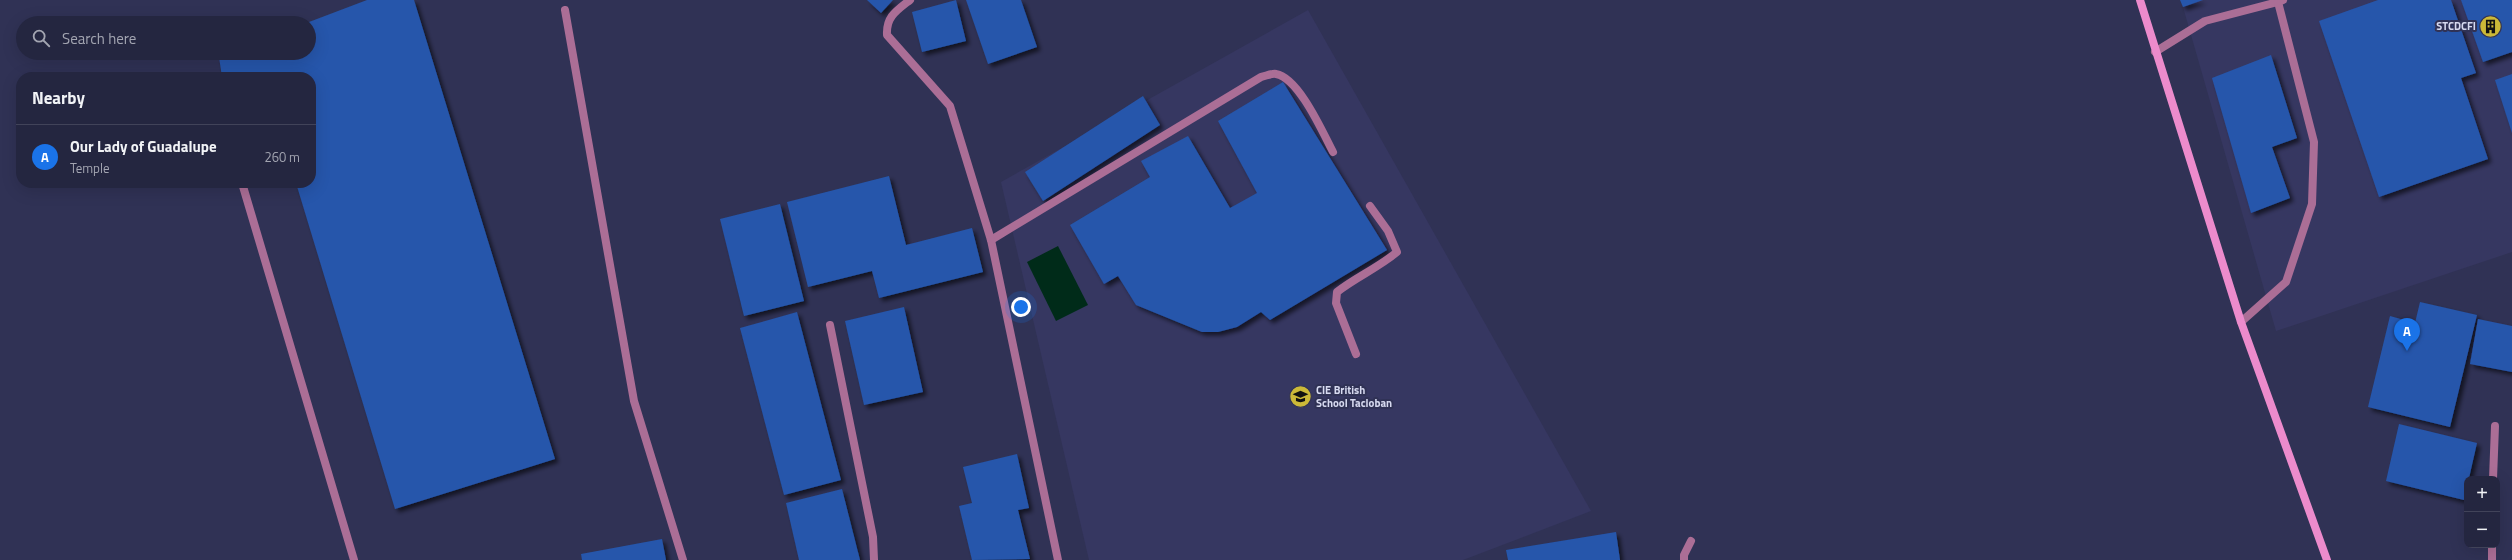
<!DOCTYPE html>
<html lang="en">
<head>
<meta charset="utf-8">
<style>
  body { margin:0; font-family:"Titillium Web",sans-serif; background:#30324b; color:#f1f3f6 }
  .controls { position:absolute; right:12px; bottom:12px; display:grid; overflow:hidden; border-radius:8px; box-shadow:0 4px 16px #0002 }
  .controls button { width:36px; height:36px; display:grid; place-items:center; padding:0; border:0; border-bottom:1px solid #414359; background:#242640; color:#f1f3f6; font:20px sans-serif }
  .you { position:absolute; left:1021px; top:307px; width:14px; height:14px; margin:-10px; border:3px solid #fff; border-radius:50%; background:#1a73e8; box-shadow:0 0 0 6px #1a73e833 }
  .badge { display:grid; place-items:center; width:26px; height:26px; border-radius:50%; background:#1a73e8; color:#fff; font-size:13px; font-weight:700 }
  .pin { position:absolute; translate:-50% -33px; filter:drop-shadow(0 1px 2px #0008) }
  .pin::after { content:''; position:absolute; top:21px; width:14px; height:12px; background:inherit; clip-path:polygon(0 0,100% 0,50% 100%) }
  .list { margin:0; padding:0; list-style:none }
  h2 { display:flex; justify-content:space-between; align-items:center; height:52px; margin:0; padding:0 16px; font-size:17px }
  h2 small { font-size:13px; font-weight:400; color:#a3a5b1 }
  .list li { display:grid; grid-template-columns:26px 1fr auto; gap:12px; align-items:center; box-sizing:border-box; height:64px; padding:0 16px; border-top:1px solid #414359 }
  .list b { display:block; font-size:15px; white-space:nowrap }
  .list p { margin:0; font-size:13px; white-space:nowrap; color:#a3a5b1 }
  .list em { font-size:13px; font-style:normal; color:#a3a5b1 }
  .icon { flex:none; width:22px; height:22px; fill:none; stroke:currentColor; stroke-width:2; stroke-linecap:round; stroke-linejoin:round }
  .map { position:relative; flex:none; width:2512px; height:560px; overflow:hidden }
  .search { position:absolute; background:#242640; box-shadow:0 4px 16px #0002; left:16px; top:16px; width:300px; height:44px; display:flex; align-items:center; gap:10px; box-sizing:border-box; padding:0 14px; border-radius:22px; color:#a3a5b1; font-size:15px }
  .panel { position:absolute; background:#242640; box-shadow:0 4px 16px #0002; left:16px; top:72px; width:300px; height:116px; border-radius:16px }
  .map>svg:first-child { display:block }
  .built { fill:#363761 }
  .water { fill:#002b19 }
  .building { fill:#2556ab; filter:url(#shadow) }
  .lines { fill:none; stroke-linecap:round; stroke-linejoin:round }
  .lane { stroke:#ab6e96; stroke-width:8 }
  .street { stroke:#ab6e96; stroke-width:8 }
  .secondary { stroke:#ec8bcc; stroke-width:8 }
  .labels { text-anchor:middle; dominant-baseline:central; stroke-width:4; stroke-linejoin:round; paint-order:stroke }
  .poi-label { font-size:11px; font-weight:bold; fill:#d7daf0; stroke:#303255; text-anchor:end }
</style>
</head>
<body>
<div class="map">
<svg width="2512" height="560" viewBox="0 0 2512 560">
  <defs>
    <filter id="shadow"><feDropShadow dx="3.5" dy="3.5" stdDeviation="2" flood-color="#0009"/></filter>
  </defs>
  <rect width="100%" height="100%" fill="#303255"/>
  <!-- built -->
  <g class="built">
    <polygon points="2181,0 2512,0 2512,252 2276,331"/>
    <polygon points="1308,10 1591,511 1463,560 1089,560 1001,182"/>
  </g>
  <!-- water -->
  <polygon class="water" points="1058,246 1088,305 1056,321 1027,262"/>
  <!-- building -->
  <g class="building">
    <polygon points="367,0 414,0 555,459 395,509 296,183 311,183 311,77 222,77 219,57 228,53 309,53 309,22"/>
    <polygon points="867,0 893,0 881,13"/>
    <polygon points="956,0 966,41 922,52 912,12"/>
    <polygon points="966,0 1021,0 1037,47 988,64"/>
    <polygon points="2180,0 2203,0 2183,7"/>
    <polygon points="2378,0 2451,0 2476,73 2461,78 2488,159 2379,197 2319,21"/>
    <polygon points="2461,0 2512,0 2512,52 2483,62"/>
    <polygon points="2271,55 2297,138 2272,147 2290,198 2251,213 2212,78"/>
    <polygon points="2512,74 2512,133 2495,80"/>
    <polygon points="1283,82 1387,250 1270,320 1261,312 1237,327 1218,332 1202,332 1136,305 1118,276 1104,284 1070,225 1150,177 1141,161 1188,136 1230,208 1257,193 1218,121"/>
    <polygon points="1143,96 1160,125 1043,201 1025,172"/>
    <polygon points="889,176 906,245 972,228 983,272 879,298 872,271 808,287 787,202"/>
    <polygon points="780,204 804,301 744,316 720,219"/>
    <polygon points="2420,302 2477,315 2450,427 2368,407 2390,316 2415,323"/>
    <polygon points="904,307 923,392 864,405 845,321"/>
    <polygon points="797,312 841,480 784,495 740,328"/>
    <polygon points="2478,319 2512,326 2512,372 2470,364"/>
    <polygon points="2399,424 2477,443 2464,500 2386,481"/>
    <polygon points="1017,454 1029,508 1018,510 1030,559 972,560 959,506 972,503 963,467"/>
    <polygon points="842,489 860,560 799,560 786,503"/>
    <polygon points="1616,532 1620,560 1508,560 1506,550"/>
    <polygon points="662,539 666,560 582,560 581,554"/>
  </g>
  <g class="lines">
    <!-- lane -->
    <g class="lane">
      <polyline points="565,10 634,401 683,560"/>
      <polyline points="2155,52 2205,21 2278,2"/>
      <polyline points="242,183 354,560"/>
      <path d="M991,240L1261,77C1266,76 1272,73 1276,74C1299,78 1323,133 1333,152"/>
      <polyline points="2241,322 2286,282 2312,204 2314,142 2278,2 2283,0"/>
      <polyline points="830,325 873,537 874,560"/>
      <path d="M1356,354L1336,303L1337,292C1356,277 1378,268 1397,252L1388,231L1370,206"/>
      <polyline points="2493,479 2495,426"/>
      <polyline points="1684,560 1684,555 1691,541"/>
      <polyline points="2492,560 2492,545"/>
    </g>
    <!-- street -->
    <path class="street" d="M910,0C896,11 886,17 887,35L950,106L991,240L1058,560"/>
    <!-- secondary -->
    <polyline class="secondary" points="2140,0 2241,322 2327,560"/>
  </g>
  <!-- icons -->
  <defs>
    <symbol id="building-disc" viewBox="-11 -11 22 22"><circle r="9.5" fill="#ccb938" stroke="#303255"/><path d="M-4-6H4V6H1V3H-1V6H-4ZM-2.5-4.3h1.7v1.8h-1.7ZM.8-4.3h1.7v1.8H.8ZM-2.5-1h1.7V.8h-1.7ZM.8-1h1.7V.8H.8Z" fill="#111"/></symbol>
    <symbol id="school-disc" viewBox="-11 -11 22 22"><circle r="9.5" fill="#ccb938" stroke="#303255"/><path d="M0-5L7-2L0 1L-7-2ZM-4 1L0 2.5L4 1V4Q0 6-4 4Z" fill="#111"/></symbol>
  </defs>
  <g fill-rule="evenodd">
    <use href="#building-disc" x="2478" y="14" width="25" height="25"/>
    <use href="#school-disc" x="1288" y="384" width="25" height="25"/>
  </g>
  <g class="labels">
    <!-- poi labels -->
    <g class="poi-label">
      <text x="2476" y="26">STCDCFI</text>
      <text x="1316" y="390" text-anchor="start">CIE British<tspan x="1316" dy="13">School Tacloban</tspan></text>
    </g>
  </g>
</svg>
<div class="controls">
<button>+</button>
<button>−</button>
</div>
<div class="you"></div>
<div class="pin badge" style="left:2407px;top:351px">A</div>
<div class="search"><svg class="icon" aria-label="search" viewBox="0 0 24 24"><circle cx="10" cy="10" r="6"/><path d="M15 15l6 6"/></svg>Search here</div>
<section class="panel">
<h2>Nearby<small></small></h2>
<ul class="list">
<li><span class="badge">A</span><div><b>Our Lady of Guadalupe</b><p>Temple</p></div><em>260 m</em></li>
</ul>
</section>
</div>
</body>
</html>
